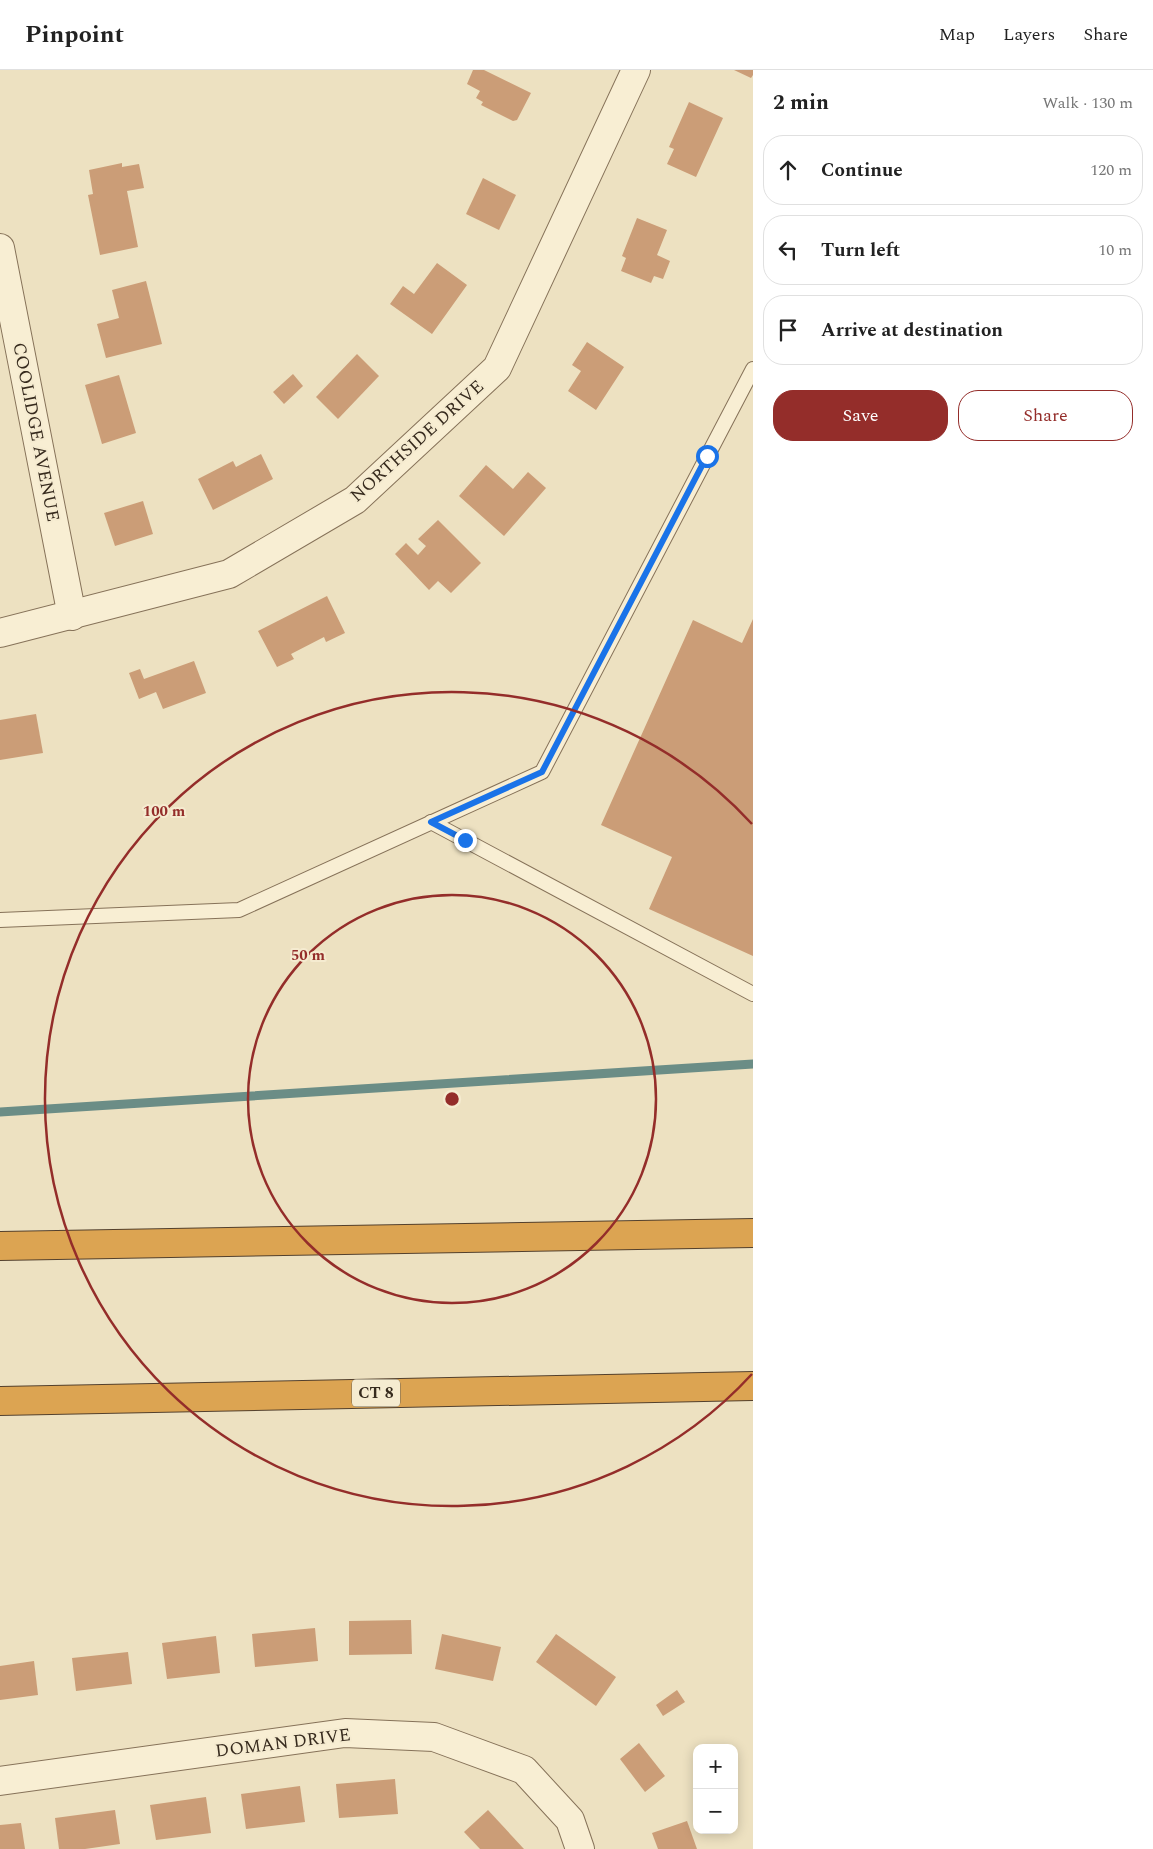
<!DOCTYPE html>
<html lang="en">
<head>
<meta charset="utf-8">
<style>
  body { margin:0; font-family:Spectral,serif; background:#f2f2f2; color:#222 }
  .controls { position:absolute; right:15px; bottom:15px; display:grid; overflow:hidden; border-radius:10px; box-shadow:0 2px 12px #0003 }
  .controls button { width:45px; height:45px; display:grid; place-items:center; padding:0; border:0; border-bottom:1px solid #e0e0e0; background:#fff; color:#222; font:25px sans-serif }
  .stop { position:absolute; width:15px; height:15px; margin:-11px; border:4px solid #1a73e8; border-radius:50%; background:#fff }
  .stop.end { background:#1a73e8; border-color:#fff; box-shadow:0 1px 5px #0008 }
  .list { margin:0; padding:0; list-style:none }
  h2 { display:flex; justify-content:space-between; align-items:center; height:65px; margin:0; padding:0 20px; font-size:21px }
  h2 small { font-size:16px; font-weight:400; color:#767676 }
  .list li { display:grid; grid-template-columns:32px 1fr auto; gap:15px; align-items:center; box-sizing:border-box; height:70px; margin:0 10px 10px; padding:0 10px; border:1px solid #e0e0e0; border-radius:20px }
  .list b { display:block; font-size:19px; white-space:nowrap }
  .list em { font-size:16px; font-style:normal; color:#767676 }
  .actions { display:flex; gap:10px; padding:15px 20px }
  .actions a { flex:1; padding:11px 0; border:1px solid #942d2a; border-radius:20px; text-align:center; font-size:18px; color:#942d2a }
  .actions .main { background:#942d2a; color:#fff }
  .icon { flex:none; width:28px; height:28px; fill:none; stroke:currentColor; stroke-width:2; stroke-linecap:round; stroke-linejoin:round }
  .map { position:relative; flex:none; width:753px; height:1779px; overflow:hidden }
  header { display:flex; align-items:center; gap:30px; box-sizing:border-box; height:70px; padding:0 25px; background:#fff; border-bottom:1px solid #e0e0e0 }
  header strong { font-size:24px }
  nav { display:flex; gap:28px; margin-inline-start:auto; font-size:18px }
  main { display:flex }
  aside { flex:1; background:#fff }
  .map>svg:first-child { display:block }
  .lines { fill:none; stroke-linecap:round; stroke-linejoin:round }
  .stream { stroke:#6b8d86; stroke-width:9 }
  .building { fill:#cb9d77 }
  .service-casing { stroke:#867259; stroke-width:16 }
  .minor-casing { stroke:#867259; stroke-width:30 }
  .motorway-casing { stroke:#53402d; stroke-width:30 }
  .service { stroke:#f8eed3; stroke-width:14 }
  .minor { stroke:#f8eed3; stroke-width:28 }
  .motorway { stroke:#dca452; stroke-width:28 }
  .route { stroke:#1a73e8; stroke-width:6 }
  .ring { fill:none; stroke:#942d2a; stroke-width:2.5 }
  .labels { text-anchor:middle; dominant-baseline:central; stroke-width:4; stroke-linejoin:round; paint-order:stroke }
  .shield { fill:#f5ebd0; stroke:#6f6453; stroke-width:1 }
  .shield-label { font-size:16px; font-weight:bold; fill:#362a1d }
  .street-label { font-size:18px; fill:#362a1d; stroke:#f5ebd0 }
  .centre { fill:#942d2a; stroke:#f5ebd0; stroke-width:2.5 }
  .ring-label { font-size:15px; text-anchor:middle; font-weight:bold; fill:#942d2a; stroke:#f5ebd0; stroke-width:4; stroke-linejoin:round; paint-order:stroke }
</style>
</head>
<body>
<header>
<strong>Pinpoint</strong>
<nav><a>Map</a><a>Layers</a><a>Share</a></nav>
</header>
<main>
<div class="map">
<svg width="753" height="1779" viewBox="0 0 753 1779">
  <rect width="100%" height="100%" fill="#ede1c1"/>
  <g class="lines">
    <!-- stream -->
    <polyline class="stream" points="0,1042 753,994"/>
  </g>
  <!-- building -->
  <g class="building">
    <polygon points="473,0 484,0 531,23 517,50 513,51 481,35 483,32 476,28 480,21 467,14"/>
    <polygon points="734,0 753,0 753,5 751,8"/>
    <polygon points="689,32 723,48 696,107 667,94 674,79 669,77"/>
    <polygon points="122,93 122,97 139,94 144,118 127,121 138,177 100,185 88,125 93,124 89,100"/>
    <polygon points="483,108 516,125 499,160 466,144"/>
    <polygon points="637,148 667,160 657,185 670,191 663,209 654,206 651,213 621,201 626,188 622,186"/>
    <polygon points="437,193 467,215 432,264 390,234 403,216 414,224"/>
    <polygon points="146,211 162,274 106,288 97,254 119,248 112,220"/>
    <polygon points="587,272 624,297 596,340 568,321 581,301 572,295"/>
    <polygon points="357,284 379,306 338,349 316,327"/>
    <polygon points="293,304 303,316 284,334 273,322"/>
    <polygon points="119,305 136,363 102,374 85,315"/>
    <polygon points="261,384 273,409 213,440 198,409 233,391 236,397"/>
    <polygon points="486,395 513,419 528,402 546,418 504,466 459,426"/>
    <polygon points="143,431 153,464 115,476 104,443"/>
    <polygon points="438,450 481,493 451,523 438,511 429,520 395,484 406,473 418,485 426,476 418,469"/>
    <polygon points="327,526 345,563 326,572 324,567 291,584 294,589 277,597 258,561"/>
    <polygon points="753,549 753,886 649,839 672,787 601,755 693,550 742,573"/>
    <polygon points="194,591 206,623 163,639 156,622 139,629 129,603 140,599 144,609"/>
    <polygon points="36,644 43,683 0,690 0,650"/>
    <polygon points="411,1550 412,1584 349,1585 349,1551"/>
    <polygon points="315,1558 318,1591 255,1597 252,1564"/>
    <polygon points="442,1564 501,1577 493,1611 435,1599"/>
    <polygon points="556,1564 616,1607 596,1636 536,1592"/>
    <polygon points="216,1566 220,1603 167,1609 162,1573"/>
    <polygon points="128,1582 132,1614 76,1621 72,1588"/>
    <polygon points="34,1591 38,1625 0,1630 0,1596"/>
    <polygon points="677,1620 685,1632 663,1646 656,1635"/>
    <polygon points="639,1673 665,1706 645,1722 620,1689"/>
    <polygon points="395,1709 398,1744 339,1748 336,1714"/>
    <polygon points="300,1716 305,1752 246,1759 241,1724"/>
    <polygon points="206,1727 211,1763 156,1770 150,1735"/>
    <polygon points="115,1740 120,1774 85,1779 59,1779 55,1748"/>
    <polygon points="488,1740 524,1779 480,1779 464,1762"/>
    <polygon points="687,1751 697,1779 658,1779 652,1763"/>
    <polygon points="21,1753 25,1779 0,1779 0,1755"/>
  </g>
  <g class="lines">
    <defs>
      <g id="service">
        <polyline points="431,752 753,924"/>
        <polyline points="0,850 239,840 542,702 753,299"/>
      </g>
      <g id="minor">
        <polyline points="0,178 72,546"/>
        <polyline points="0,563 229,504 355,430 497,298 636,0"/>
        <polyline points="0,1711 345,1663 434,1667 524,1700 570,1750 580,1779"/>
      </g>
      <g id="motorway">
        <polyline points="0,1176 753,1163"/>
        <polyline points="0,1331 753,1316"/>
      </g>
    </defs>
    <!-- service casing -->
    <use href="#service" class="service-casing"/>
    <!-- minor casing -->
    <use href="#minor" class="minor-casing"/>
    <!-- motorway casing -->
    <use href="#motorway" class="motorway-casing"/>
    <!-- service -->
    <use href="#service" class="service"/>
    <!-- minor -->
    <use href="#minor" class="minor"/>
    <!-- motorway -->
    <use href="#motorway" class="motorway"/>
  </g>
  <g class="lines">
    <!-- route -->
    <polyline class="route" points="465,770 431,752 542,702 707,386"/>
  </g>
  <!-- distance rings -->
  <g class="ring">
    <circle cx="452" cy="1029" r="204"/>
    <path d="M752 1304A407 407 0 1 1 752 754"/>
  </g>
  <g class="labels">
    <!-- shield labels -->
    <rect class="shield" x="352" y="1309.5" width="48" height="27" rx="4"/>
    <g class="shield-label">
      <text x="376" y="1323">CT 8</text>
    </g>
    <!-- street labels -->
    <g class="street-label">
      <text transform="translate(36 362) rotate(79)">COOLIDGE AVENUE</text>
      <text transform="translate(417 371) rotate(-42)">NORTHSIDE DRIVE</text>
      <text transform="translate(283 1673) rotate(-7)">DOMAN DRIVE</text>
    </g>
  </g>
  <circle cx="452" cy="1029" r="8" class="centre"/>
  <g class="ring-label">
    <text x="164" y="746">100 m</text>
    <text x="308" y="890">50 m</text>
  </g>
</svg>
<div class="controls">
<button>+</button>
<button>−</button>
</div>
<div class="stop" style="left:707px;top:386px"></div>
<div class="stop end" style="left:465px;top:770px"></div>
</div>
<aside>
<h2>2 min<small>Walk · 130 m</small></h2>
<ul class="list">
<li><svg class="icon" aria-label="ahead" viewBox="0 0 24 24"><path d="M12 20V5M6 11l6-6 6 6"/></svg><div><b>Continue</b></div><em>120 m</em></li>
<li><svg class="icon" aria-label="left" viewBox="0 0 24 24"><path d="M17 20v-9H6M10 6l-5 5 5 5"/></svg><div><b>Turn left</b></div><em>10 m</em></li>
<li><svg class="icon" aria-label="arrive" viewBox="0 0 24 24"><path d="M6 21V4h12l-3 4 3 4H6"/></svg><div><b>Arrive at destination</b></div></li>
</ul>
<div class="actions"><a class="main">Save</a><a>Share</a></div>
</aside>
</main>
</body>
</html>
